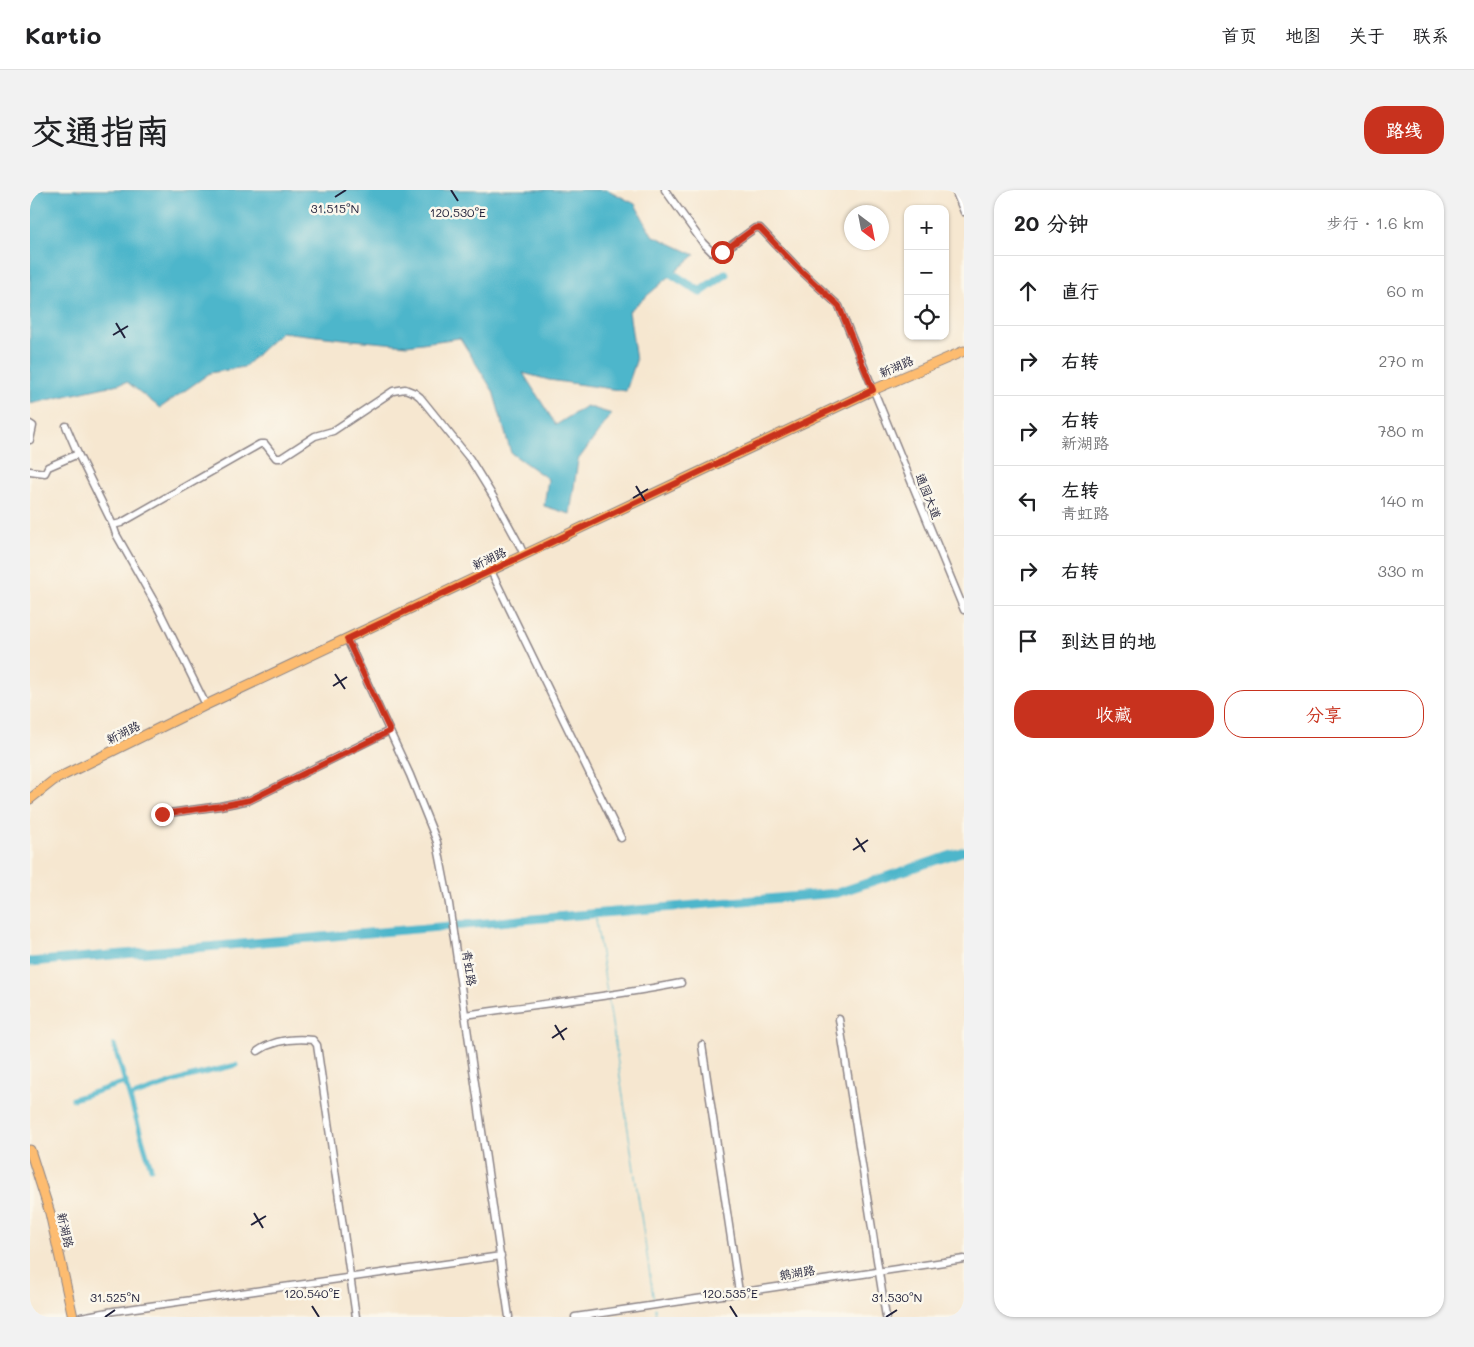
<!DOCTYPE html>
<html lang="zh">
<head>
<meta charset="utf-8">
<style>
  body { margin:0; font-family:Mali,"LXGW WenKai TC",sans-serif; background:#f2f2f2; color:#202124 }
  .controls { position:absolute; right:15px; top:15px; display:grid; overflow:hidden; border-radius:10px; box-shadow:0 1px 4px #0004 }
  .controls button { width:45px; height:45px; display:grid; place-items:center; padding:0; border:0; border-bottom:1px solid #e0e0e0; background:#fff; color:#202124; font:25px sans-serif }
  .compass { position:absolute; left:814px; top:15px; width:45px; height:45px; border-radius:50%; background:#fff; box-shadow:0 1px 4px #0004; rotate:148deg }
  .stop { position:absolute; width:15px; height:15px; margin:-11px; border:4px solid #c8321e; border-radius:50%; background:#fff }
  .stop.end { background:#c8321e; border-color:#fff; box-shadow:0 1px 5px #0008 }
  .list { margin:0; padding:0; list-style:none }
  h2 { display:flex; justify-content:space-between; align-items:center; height:65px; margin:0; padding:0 20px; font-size:21px }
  h2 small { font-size:16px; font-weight:400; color:#757577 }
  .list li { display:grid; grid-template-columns:32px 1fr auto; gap:15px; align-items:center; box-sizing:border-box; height:70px; padding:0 20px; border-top:1px solid #e0e0e0 }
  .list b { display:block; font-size:19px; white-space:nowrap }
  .list p { margin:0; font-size:16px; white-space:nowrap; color:#757577 }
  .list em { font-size:16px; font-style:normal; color:#757577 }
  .actions { display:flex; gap:10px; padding:15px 20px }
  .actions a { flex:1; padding:11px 0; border:1px solid #c8321e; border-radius:20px; text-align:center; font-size:18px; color:#c8321e }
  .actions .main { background:#c8321e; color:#fff }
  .icon { flex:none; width:28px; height:28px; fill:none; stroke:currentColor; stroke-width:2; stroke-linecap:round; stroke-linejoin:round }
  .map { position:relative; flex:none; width:934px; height:1127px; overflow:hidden; border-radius:20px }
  header { display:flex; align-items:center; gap:30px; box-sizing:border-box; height:70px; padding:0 25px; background:#fff; border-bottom:1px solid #e0e0e0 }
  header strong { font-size:24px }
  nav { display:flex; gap:28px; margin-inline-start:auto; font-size:18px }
  .intro { display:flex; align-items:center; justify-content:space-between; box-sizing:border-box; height:120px; padding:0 30px }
  h1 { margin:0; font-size:35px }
  .button { padding:12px 22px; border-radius:20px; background:#c8321e; color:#fff; font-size:18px; font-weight:700 }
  main { display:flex; gap:30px; padding:0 30px }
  aside { flex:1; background:#fff; border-radius:20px; box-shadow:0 1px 4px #0004 }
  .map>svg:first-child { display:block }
  .water { fill:#4db6cb; stroke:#386c83 }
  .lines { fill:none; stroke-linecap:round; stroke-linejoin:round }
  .stream { stroke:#4db6cb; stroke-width:1 }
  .canal { stroke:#4db6cb; stroke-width:5 }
  .river { stroke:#4db6cb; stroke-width:9 }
  .minor-casing { stroke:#8c8486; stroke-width:9 }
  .major-casing { stroke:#8c8486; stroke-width:11 }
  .minor { stroke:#fff; stroke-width:6 }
  .major { stroke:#fdbc6f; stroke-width:9 }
  .route { stroke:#c8321e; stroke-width:6 }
  .ticks { fill:none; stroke:#22223b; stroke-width:2 }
  .labels { text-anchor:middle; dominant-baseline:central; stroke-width:5; stroke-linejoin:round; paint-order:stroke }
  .street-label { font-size:12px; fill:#22223b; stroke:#fbf7ec }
  .ticks-label { font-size:12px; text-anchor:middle; fill:#22223b; stroke:#fbf7ec; stroke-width:5; stroke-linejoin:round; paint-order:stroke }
</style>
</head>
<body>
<header>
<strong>Kartio</strong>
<nav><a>首页</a><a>地图</a><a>关于</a><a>联系</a></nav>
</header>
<div class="intro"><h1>交通指南</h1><a class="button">路线</a></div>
<main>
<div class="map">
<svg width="934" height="1127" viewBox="0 0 934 1127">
  <rect width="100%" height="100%" fill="#fbf7ec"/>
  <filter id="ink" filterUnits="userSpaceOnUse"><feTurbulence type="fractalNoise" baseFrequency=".02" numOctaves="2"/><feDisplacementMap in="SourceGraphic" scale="10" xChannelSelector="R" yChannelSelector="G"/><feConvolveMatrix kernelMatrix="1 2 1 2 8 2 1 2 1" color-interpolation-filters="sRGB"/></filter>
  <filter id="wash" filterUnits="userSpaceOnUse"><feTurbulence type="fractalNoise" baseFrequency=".0096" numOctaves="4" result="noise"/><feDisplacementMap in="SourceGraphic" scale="20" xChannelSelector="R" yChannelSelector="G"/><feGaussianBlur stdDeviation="1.12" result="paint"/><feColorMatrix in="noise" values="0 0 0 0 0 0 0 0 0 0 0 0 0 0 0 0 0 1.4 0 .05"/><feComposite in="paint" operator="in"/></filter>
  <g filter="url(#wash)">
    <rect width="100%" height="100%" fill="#f6e7d0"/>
    <!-- water -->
    <polygon class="water" points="0,0 578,0 605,14 622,45 665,65 599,121 606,171 596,201 519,190 493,183 526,235 556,216 582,224 548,270 540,324 514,316 518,289 481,263 463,201 430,148 377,155 323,150 251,142 214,177 180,183 130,218 97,192 0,214"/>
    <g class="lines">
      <!-- stream -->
      <g class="stream">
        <polyline points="565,724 577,803"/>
        <polyline points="578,807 624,1112"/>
        <polyline points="625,1118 626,1127"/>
      </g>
      <!-- canal -->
      <g class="canal">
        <polyline points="84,855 121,978"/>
        <polyline points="100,907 158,887 206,875"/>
        <polyline points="43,909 96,892"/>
      </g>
      <!-- river -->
      <g class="river">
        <polyline points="633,78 670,102 695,84"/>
        <polyline points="0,772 807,703 934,661"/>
      </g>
    </g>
  </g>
  <g filter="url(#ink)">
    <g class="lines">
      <defs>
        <g id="minor">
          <polyline points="635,0 673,53 682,62 686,63 692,62 725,38 730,38 767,77 809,116 934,420"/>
          <polyline points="925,0 934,22"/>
          <polyline points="0,234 3,236 0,250"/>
          <polyline points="36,236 48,264 83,335 86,344 129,420 176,515"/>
          <polyline points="0,281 15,283 18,277 48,264"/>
          <polyline points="83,335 91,333 230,254 235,254 246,268 251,268 285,246 303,241 363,201 375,199 385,203 390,207 440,269 464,308 490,356 494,365"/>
          <polyline points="461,381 591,648"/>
          <polyline points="317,449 380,585 407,652 419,714 479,1127"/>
          <polyline points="132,624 190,616 220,610 359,541"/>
          <path d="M435,825C507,814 580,807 651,793"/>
          <polyline points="809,829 856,1127"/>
          <polyline points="672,855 709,1102"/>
          <path d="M228,861C244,850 264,848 283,850L287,855L326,1127"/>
          <polyline points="51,1127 84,1121 471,1066"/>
          <polyline points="545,1127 934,1069"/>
        </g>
        <g id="major">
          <polyline points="0,609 24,590 176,515 843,200 934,161"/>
          <polyline points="0,960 20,1023 43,1127"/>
        </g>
      </defs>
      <!-- minor casing -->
      <use href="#minor" class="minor-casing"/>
      <!-- major casing -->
      <use href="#major" class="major-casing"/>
      <!-- minor -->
      <use href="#minor" class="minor"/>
      <!-- major -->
      <use href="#major" class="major"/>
    </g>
  </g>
  <g class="lines" filter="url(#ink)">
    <!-- route -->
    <polyline class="route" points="132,624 190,616 220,610 360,541 317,449 843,200 809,116 767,77 730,38 725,38 692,62"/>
  </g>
  <!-- ticks -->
  <path class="ticks" d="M421,0L428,11M305,7L316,0M86,133L95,148M83,145L98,136M606,296L615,311M603,308L618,299M305,484L315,499M303,496L317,487M826,648L835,662M823,660L838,650M525,835L534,850M522,848L537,838M224,1023L233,1038M221,1035L236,1026M282,1116L289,1127M700,1116L707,1127M75,1127L85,1120M856,1127L867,1120"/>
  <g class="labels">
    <!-- street labels -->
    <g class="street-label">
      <text transform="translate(866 176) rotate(-23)">新湖路</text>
      <text transform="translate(899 306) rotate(68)">通园大道</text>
      <text transform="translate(459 368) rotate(-25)">新湖路</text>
      <text transform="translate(93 542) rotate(-26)">新湖路</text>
      <text transform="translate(440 778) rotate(82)">青虹路</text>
      <text transform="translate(36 1040) rotate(77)">新湖路</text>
      <text transform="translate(767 1082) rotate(-9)">鹅湖路</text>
    </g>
  </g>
  <g class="ticks-label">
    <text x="305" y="23">31.515°N</text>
    <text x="428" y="27">120.530°E</text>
    <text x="282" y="1108">120.540°E</text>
    <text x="700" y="1108">120.535°E</text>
    <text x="85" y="1112">31.525°N</text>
    <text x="867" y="1112">31.530°N</text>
  </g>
</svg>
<div class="controls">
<button>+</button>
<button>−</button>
<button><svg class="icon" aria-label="locate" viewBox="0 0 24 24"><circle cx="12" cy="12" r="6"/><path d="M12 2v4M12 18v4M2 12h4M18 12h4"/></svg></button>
</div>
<svg class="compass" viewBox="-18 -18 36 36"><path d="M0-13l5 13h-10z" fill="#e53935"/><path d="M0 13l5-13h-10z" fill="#757577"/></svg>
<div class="stop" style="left:692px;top:62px"></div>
<div class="stop end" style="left:132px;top:624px"></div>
</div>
<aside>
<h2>20 分钟<small>步行 · 1.6 km</small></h2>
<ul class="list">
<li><svg class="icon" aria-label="ahead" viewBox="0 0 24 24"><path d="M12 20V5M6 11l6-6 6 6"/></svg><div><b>直行</b></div><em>60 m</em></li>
<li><svg class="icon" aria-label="right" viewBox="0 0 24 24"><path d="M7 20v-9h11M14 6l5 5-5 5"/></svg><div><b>右转</b></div><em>270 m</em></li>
<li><svg class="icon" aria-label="right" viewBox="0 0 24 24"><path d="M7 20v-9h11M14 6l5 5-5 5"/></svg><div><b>右转</b><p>新湖路</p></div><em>780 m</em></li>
<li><svg class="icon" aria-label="left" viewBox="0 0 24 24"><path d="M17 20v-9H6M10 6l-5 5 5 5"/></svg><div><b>左转</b><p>青虹路</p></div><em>140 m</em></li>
<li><svg class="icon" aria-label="right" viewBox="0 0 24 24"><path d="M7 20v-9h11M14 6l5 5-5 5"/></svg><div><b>右转</b></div><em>330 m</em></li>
<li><svg class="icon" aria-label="arrive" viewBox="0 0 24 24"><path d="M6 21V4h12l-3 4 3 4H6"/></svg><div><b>到达目的地</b></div></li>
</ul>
<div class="actions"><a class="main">收藏</a><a>分享</a></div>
</aside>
</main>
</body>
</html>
